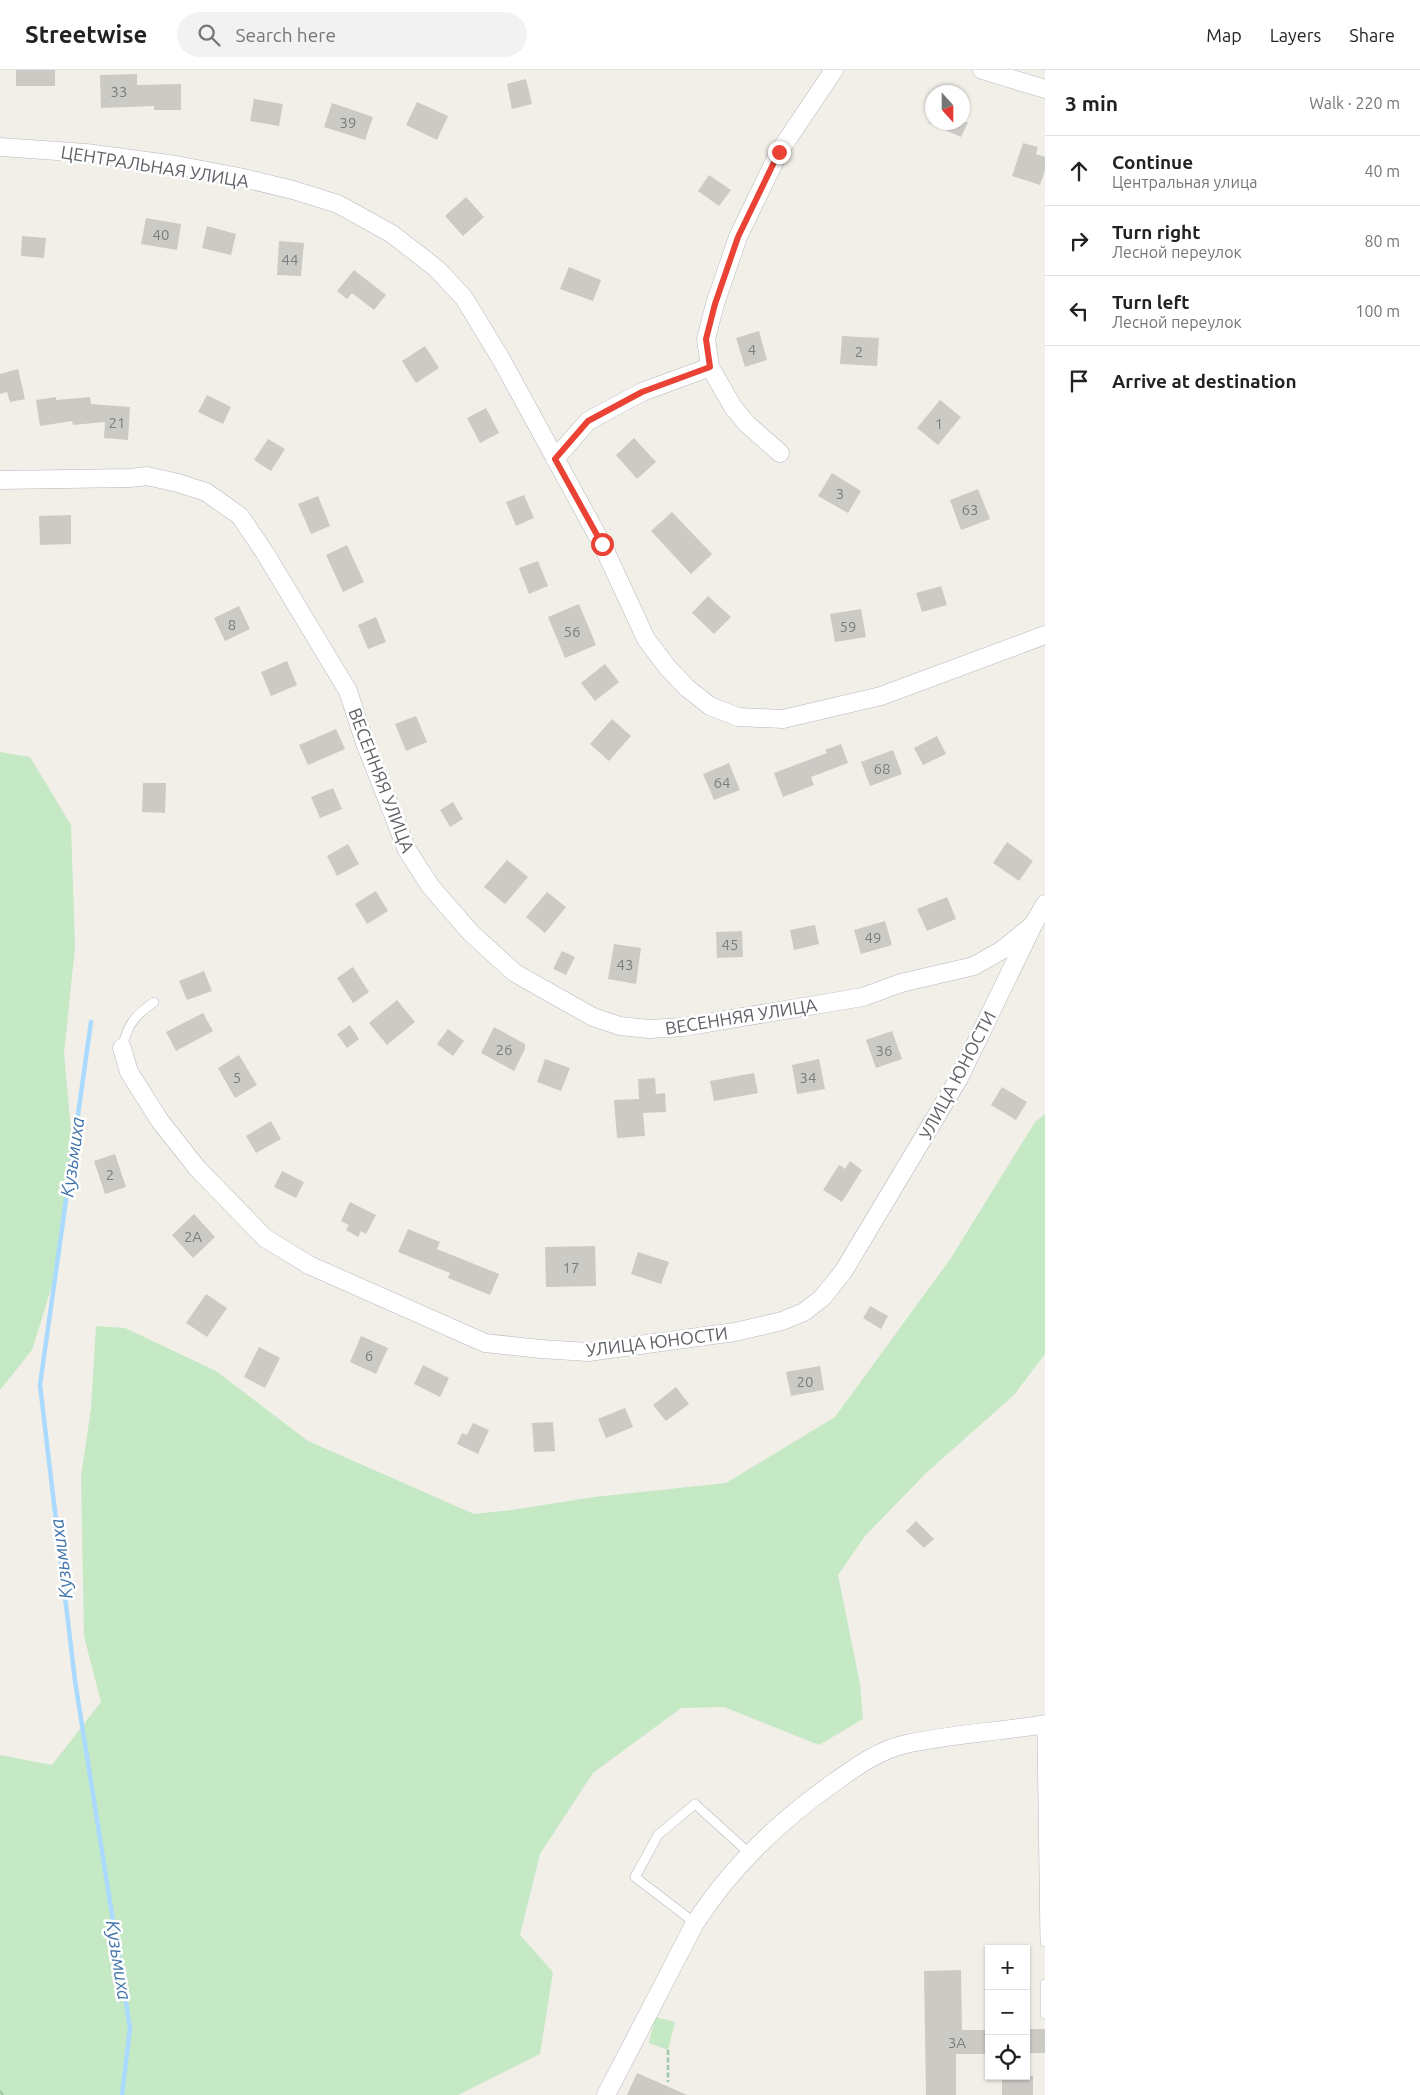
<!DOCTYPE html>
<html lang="en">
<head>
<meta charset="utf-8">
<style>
  body { margin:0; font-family:Ubuntu,sans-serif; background:#f2f2f2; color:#222 }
  .controls { position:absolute; right:15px; bottom:15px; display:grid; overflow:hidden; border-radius:0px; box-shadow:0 1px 4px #0004 }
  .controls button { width:45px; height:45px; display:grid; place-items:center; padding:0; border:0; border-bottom:1px solid #e0e0e0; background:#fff; color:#222; font:25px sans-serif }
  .compass { position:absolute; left:925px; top:15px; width:45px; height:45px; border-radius:50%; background:#fff; box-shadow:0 1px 4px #0004; rotate:159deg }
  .stop { position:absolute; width:15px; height:15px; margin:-11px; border:4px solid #ea4335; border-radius:50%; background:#fff }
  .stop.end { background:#ea4335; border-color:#fff; box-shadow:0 1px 5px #0008 }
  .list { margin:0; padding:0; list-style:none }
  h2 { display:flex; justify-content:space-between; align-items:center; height:65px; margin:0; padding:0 20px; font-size:21px }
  h2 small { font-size:16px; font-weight:400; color:#767676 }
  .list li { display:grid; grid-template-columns:32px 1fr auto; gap:15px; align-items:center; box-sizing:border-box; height:70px; padding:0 20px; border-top:1px solid #e0e0e0 }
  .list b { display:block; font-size:19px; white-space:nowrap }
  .list p { margin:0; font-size:16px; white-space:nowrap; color:#767676 }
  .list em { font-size:16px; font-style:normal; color:#767676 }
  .icon { flex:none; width:28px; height:28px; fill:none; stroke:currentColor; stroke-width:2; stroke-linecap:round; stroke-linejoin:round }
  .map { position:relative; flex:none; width:1045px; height:2025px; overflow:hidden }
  header { display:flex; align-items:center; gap:30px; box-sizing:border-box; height:70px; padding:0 25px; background:#fff; border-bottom:1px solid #e0e0e0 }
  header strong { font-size:24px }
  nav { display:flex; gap:28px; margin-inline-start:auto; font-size:18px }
  .search { width:350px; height:45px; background:#f2f2f2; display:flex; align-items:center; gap:12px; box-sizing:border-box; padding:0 18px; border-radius:28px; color:#767676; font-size:19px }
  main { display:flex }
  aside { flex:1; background:#fff }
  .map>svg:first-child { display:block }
  .green { fill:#c5e8c5 }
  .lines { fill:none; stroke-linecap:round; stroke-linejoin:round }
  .stream { stroke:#aadaff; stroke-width:4.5 }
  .building { fill:#cccac5 }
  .service-casing { stroke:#b5b8bc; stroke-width:10 }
  .minor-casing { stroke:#b5b8bc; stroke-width:19 }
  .path { stroke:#9cc7a9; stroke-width:2.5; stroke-dasharray:5 2.5; stroke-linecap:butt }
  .service { stroke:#fff; stroke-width:9 }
  .minor { stroke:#fff; stroke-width:18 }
  .route { stroke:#ea4335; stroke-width:6 }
  .labels { text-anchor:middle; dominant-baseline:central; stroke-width:5; stroke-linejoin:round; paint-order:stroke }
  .number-label { font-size:15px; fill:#7a7d7f }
  .street-label { font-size:18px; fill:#5f6368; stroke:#fff }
  .water-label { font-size:19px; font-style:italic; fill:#4174aa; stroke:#fff }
</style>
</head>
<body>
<header>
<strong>Streetwise</strong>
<div class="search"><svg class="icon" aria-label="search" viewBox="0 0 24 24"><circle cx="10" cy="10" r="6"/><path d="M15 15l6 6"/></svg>Search here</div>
<nav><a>Map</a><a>Layers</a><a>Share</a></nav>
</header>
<main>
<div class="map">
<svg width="1045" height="2025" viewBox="0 0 1045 2025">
  <rect width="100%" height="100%" fill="#f1efe8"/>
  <!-- green -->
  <g class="green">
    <polygon points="0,682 30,687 71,755 75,877 64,984 73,1082 55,1206 32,1280 0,1320"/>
    <polygon points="1045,1044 1045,1284 1014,1325 926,1403 865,1466 838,1505 860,1614 863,1649 819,1675 724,1637 681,1638 593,1703 540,1784 520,1865 553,1902 540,1984 458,2025 0,2025 0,1685 52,1695 101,1632 84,1566 81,1407 91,1338 96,1256 125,1258 216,1301 308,1371 474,1444 512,1440 594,1427 726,1413 835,1347 951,1188 1035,1052"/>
    <polygon points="655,1947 675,1952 668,1980 649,1973"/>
  </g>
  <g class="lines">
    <!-- stream -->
    <polyline class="stream" points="91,952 40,1315 75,1611 130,1958 122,2025"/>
  </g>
  <!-- building -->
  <g class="building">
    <rect x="16" y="0" width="39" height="16"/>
    <polygon points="137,4 137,15 181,14 181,40 154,40 154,36 101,38 100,5"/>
    <polygon points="526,9 532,34 512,39 507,14"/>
    <polygon points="254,29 283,34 279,56 250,51"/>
    <polygon points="417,32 448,46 437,70 406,55"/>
    <polygon points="332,33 373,47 365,70 324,57"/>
    <polygon points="927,52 968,52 961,67"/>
    <polygon points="1023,73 1038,77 1036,84 1045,87 1045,100 1040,115 1012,106"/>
    <polygon points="709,105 731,120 719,136 698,121"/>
    <polygon points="466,127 484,147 463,166 445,146"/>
    <polygon points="146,148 181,154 177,180 141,174"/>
    <polygon points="207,156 236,164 231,185 202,178"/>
    <polygon points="22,166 46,168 44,188 21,186"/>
    <polygon points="279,171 304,173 301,206 277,205"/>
    <polygon points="569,197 601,210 593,231 560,219"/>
    <polygon points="354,200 386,225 374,240 352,223 347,229 337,221"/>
    <polygon points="759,261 767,290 745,297 736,268"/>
    <polygon points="842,266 879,268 877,296 840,294"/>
    <polygon points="425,276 439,298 416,313 402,291"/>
    <polygon points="18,299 25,329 10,332 7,322 0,324 0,304"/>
    <polygon points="207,325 231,337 223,354 198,342"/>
    <polygon points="56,327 56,330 90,327 91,334 130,337 128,370 104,368 105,352 73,355 72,351 40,356 36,330"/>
    <polygon points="940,330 961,347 938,375 917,358"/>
    <polygon points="486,338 499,363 480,373 467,348"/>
    <polygon points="634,368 656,392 637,409 616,385"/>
    <polygon points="268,369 285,379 271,401 254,390"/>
    <polygon points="832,403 861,421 848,443 818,426"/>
    <polygon points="978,419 990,449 961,460 950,430"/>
    <polygon points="524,425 534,448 516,456 506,432"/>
    <polygon points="318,426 330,456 311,464 298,434"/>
    <polygon points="672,442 712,484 691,504 651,461"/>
    <polygon points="71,445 71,474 40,475 39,446"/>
    <polygon points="347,475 364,512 343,522 326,485"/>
    <polygon points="538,491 548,516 529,524 519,498"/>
    <polygon points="941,516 947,535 922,542 916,523"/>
    <polygon points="708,526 731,547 714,564 692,543"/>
    <polygon points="579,534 596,575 565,588 548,547"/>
    <polygon points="239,536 250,559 225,571 214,548"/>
    <polygon points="861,539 866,567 835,572 830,544"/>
    <polygon points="376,547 386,572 368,579 358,555"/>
    <polygon points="287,591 297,615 271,626 261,602"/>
    <polygon points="605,594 619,612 595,631 581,613"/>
    <polygon points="416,646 427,672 406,681 395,654"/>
    <polygon points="612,649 631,666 609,691 590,674"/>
    <polygon points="336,659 345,679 308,695 299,675"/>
    <polygon points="937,666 946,684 923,695 914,678"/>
    <polygon points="841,674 848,693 811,707 814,715 783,727 774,703 827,683 825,680"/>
    <polygon points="893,680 902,704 870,716 861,692"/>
    <polygon points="729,693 740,720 714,730 703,704"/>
    <polygon points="143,713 166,713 165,743 142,742"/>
    <polygon points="333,718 342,739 320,748 311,727"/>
    <polygon points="453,732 463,749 450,757 440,740"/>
    <polygon points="1007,772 1033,791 1019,811 993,793"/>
    <polygon points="348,774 359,794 337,806 327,786"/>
    <polygon points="507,790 528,807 505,834 484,817"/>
    <polygon points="376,821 388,841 367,854 355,834"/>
    <polygon points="547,822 566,837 545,863 526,847"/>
    <polygon points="947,827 956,849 927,861 917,839"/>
    <polygon points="885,851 892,875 861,884 854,860"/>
    <polygon points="815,855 819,874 794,880 790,860"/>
    <polygon points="742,861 743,887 717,888 716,862"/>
    <polygon points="614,874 641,878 636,914 608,909"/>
    <polygon points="562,881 575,887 566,905 553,899"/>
    <polygon points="353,897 369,922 353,933 337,908"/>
    <polygon points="204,901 212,921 187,930 179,911"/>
    <polygon points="397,930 415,952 387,975 369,953"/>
    <polygon points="203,943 213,961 176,981 166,962"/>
    <polygon points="350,955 359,969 347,978 337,964"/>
    <polygon points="494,957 525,974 525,979 514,1001 481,983"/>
    <polygon points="448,959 464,971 453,986 437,974"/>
    <polygon points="892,961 902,989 876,998 866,970"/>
    <polygon points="239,985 257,1015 235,1028 218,998"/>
    <polygon points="545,989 570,998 561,1021 537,1012"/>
    <polygon points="819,989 825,1019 797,1024 792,995"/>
    <polygon points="754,1003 758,1023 714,1031 710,1011"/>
    <polygon points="655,1008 656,1024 665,1023 666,1042 643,1043 645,1066 617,1068 614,1030 639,1029 638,1009"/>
    <polygon points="1002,1017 1027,1032 1016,1050 991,1035"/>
    <polygon points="271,1051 281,1069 256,1083 246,1066"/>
    <polygon points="115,1084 126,1117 105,1124 94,1091"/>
    <polygon points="850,1091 862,1100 842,1132 823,1120 839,1095 845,1099"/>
    <polygon points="282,1101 304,1112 296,1128 274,1117"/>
    <polygon points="350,1132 376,1145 366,1164 361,1161 358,1167 346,1160 349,1155 341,1151"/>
    <polygon points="194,1144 215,1167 193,1188 172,1165"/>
    <polygon points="408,1159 440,1172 437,1179 499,1204 490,1225 448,1208 450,1203 398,1182"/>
    <polygon points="595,1176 596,1216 546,1217 545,1177"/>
    <polygon points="638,1182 669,1192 661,1214 631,1204"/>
    <polygon points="206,1224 227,1238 207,1267 186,1253"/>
    <polygon points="870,1236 888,1246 881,1259 863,1248"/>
    <polygon points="361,1266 388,1278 376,1304 350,1292"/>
    <polygon points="259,1277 280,1288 265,1318 244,1307"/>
    <polygon points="423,1295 449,1308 440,1327 414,1314"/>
    <polygon points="820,1296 824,1320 791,1326 786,1302"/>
    <polygon points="676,1317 689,1334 666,1351 653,1335"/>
    <polygon points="625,1338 633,1357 606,1368 598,1349"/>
    <polygon points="553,1352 555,1381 534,1382 532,1353"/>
    <polygon points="473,1353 489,1360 478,1384 457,1374 462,1363 467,1365"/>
    <polygon points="916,1451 934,1469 924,1478 906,1461"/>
    <polygon points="961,1900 962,1960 989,1960 989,1984 956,1984 956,2025 926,2025 924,1901"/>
    <rect x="1026" y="1959" width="19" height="24"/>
    <polygon points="637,2003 687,2025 627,2025"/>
    <rect x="1002" y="2006" width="31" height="19"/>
  </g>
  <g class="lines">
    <defs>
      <g id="service">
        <path d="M122,978C128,954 134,946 154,932"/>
        <polyline points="1040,1655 1042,1665 1045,1872"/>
        <polyline points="695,1853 635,1807 658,1765 695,1734 749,1783"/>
        <polyline points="1045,1944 1045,1914"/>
      </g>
      <g id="minor">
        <polyline points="982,0 1045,19"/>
        <polyline points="0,77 86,83 176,95 239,107 293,120 338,134 392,164 437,199 464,228 501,289 602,474 646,569 668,598 687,618 710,636 738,647 783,649 881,626 1045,565"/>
        <polyline points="780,383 747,354 733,337 710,297 706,269 715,234 738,167 779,82 834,0"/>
        <polyline points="555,389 588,351 642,322 710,297"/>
        <polyline points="0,410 130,408 147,406 178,413 206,422 240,446 265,483 348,621 365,673 407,780 431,817 471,863 515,903 593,947 620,956 649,959 683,957 863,927 901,913 974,896 1002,880 1033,855"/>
        <polyline points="122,978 129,1002 160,1051 197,1098 265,1168 309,1195 485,1273 541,1279 588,1282 735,1262 782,1251 804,1242 822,1228 843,1202 959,1008 1033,855 1045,834"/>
        <path d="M606,2025L695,1853C732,1796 780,1750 836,1711C857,1696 879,1680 906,1674C951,1664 999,1662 1045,1654"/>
      </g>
    </defs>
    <!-- service casing -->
    <use href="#service" class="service-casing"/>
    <!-- minor casing -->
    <use href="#minor" class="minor-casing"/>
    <!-- path -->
    <g class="path">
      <polyline points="668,1980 668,2012"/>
      <polyline points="0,2021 3,2025"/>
    </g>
    <!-- service -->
    <use href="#service" class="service"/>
    <!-- minor -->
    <use href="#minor" class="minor"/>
  </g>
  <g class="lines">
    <!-- route -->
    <polyline class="route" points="602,474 555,389 588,351 642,322 710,297 706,269 715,234 738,167 779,82"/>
  </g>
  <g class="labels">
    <!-- number labels -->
    <g class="number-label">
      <text x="119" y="21">33</text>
      <text x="348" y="52">39</text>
      <text x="161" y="164">40</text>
      <text x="290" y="189">44</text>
      <text x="752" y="279">4</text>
      <text x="859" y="281">2</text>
      <text x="117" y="352">21</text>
      <text x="939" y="353">1</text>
      <text x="840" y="423">3</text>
      <text x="970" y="439">63</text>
      <text x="232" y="554">8</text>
      <text x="848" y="556">59</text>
      <text x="572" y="561">56</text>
      <text x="882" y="698">68</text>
      <text x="722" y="712">64</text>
      <text x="873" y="867">49</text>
      <text x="730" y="874">45</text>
      <text x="625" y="894">43</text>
      <text x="504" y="979">26</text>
      <text x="884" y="980">36</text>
      <text x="237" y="1007">5</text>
      <text x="808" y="1007">34</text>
      <text x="110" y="1104">2</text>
      <text x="193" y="1166">2А</text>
      <text x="571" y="1197">17</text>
      <text x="369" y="1285">6</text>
      <text x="805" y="1311">20</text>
      <text x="957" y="1972">3А</text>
    </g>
    <!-- street labels -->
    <g class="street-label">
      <text transform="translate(155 96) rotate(9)">ЦЕНТРАЛЬНАЯ УЛИЦА</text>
      <text transform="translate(382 710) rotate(69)">ВЕСЕННЯЯ УЛИЦА</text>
      <text transform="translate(741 946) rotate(-9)">ВЕСЕННЯЯ УЛИЦА</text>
      <text transform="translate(957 1005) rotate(-62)">УЛИЦА ЮНОСТИ</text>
      <text transform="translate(657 1271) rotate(-7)">УЛИЦА ЮНОСТИ</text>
    </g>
    <!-- water labels -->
    <g class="water-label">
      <text transform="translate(72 1087) rotate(-82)">Кузьмиха</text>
      <text transform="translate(61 1489) rotate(-97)">Кузьмиха</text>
      <text transform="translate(119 1890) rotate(81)">Кузьмиха</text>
    </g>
  </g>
</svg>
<div class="controls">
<button>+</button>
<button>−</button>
<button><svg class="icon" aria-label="locate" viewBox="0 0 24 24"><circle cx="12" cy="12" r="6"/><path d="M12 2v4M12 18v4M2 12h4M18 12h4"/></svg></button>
</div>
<svg class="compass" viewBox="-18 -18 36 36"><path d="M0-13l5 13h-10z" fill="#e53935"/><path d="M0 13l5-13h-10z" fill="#767676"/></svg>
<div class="stop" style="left:602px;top:474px"></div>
<div class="stop end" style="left:779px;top:82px"></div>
</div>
<aside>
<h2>3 min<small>Walk · 220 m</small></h2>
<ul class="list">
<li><svg class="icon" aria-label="ahead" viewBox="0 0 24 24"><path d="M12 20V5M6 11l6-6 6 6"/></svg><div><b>Continue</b><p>Центральная улица</p></div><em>40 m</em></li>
<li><svg class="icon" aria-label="right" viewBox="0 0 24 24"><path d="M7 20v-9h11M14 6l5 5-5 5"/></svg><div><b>Turn right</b><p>Лесной переулок</p></div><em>80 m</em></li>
<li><svg class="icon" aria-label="left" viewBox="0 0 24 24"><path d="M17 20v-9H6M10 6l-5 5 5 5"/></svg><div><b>Turn left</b><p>Лесной переулок</p></div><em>100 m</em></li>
<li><svg class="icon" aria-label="arrive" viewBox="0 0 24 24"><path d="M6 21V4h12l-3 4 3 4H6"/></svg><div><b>Arrive at destination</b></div></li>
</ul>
</aside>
</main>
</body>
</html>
